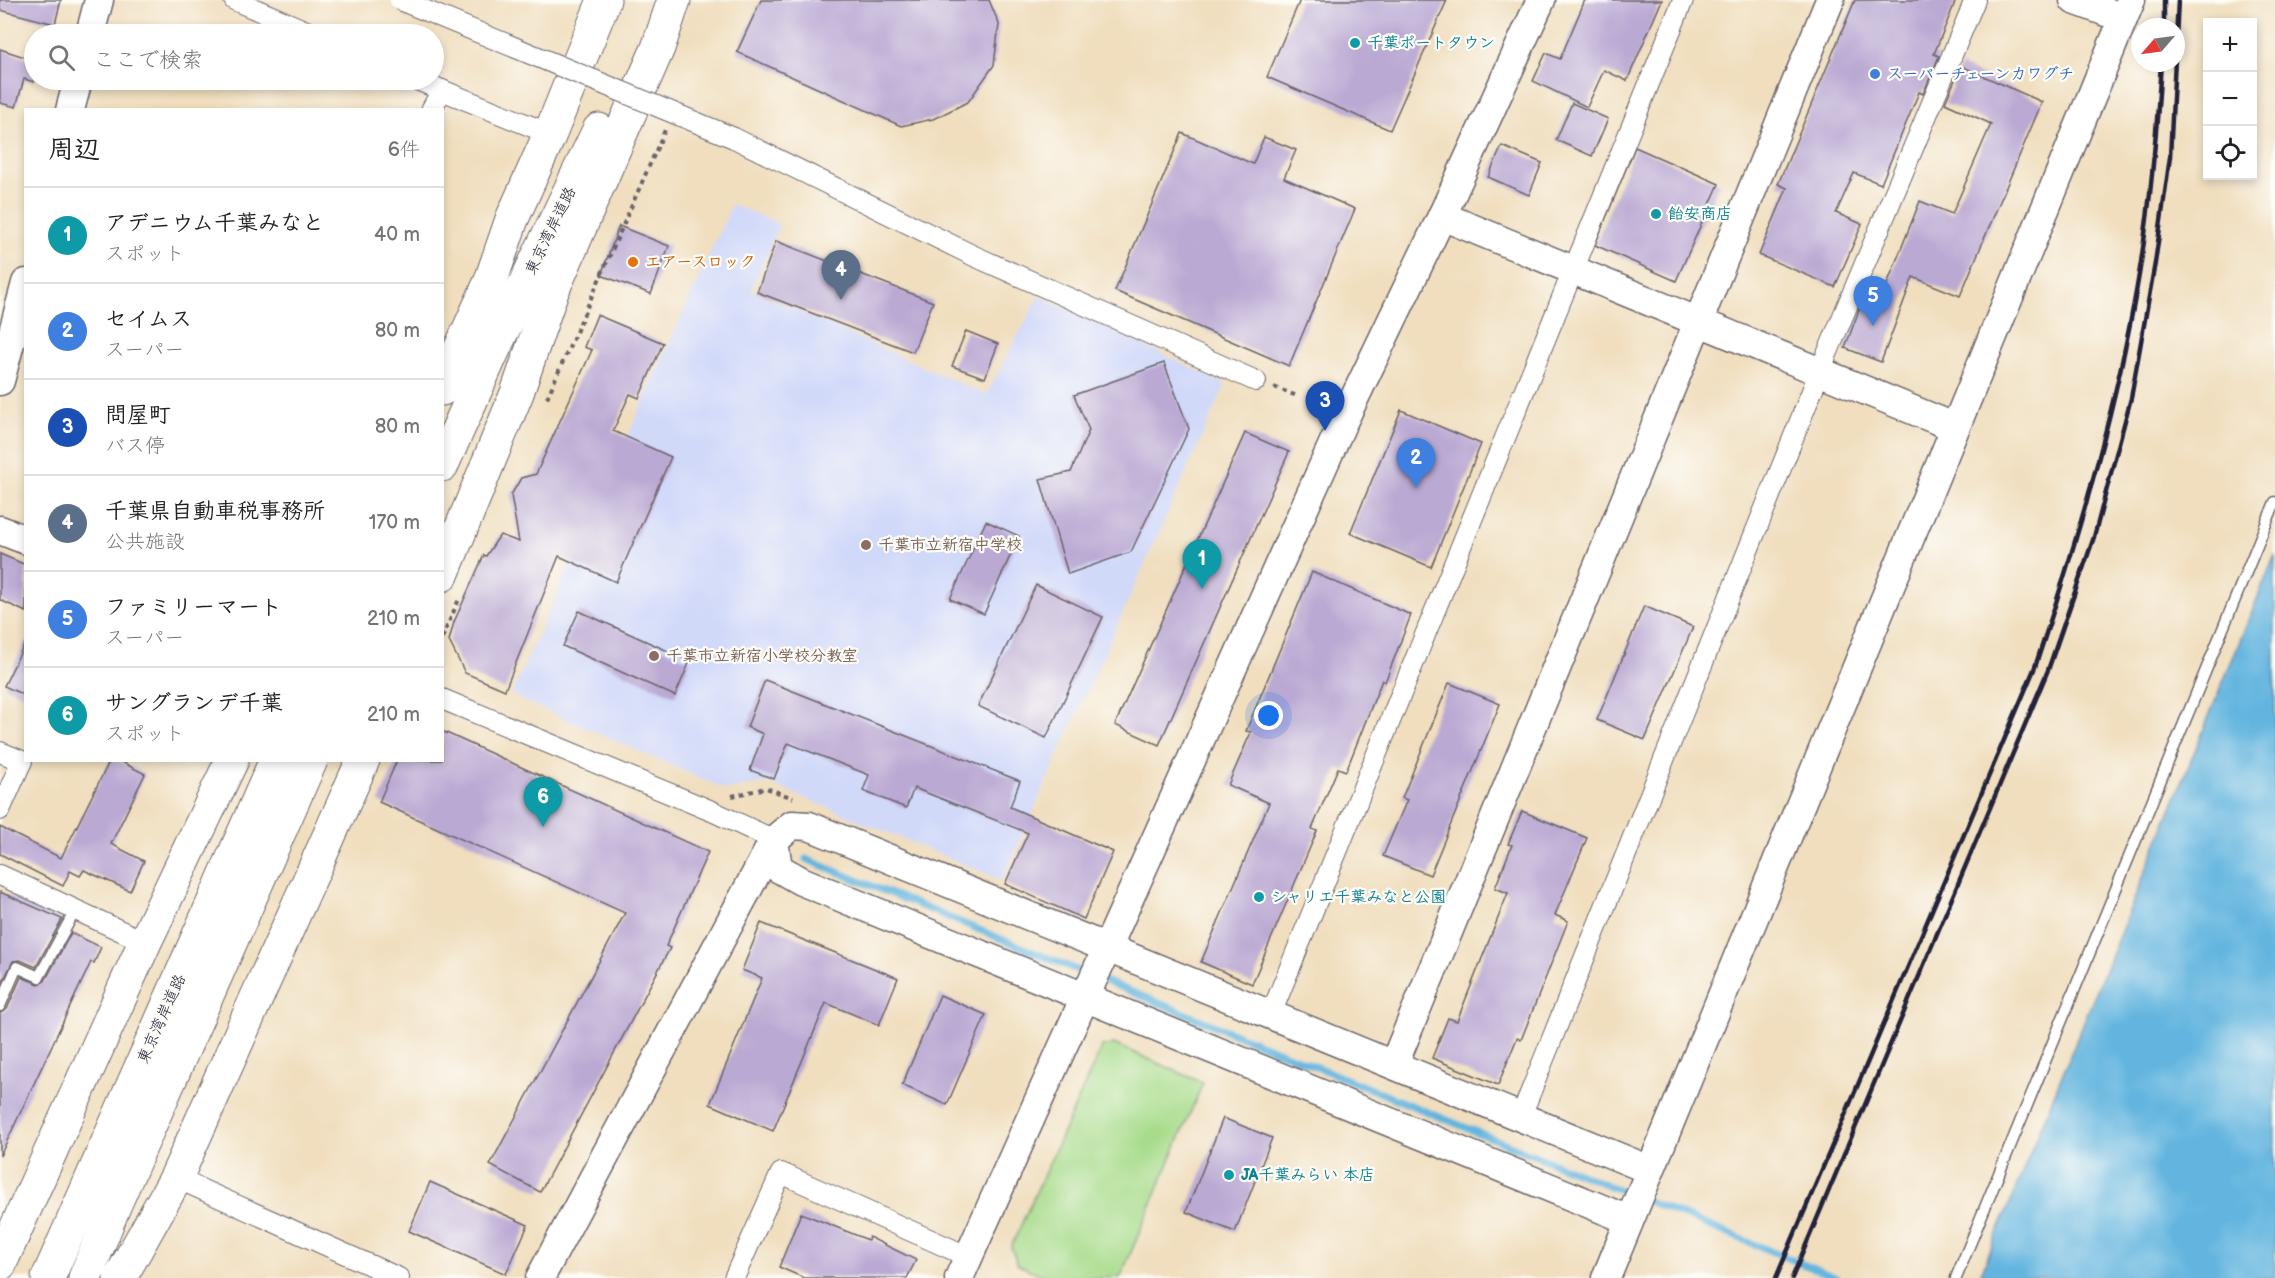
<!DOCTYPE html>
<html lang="ja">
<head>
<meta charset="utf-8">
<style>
  body { margin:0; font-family:"Balsamiq Sans","Klee One",sans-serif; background:#f2f2f2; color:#202124 }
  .controls { position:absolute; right:18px; top:18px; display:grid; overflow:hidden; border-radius:0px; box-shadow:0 3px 9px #0003 }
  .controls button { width:54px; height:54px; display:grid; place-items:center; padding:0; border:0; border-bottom:2px solid #e0e0e0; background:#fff; color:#202124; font:30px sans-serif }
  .compass { position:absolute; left:2131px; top:18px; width:54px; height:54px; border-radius:50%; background:#fff; box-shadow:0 3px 9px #0003; rotate:242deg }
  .you { position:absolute; left:1269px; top:716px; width:21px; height:21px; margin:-15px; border:4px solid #fff; border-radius:50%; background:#1a73e8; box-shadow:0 0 0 9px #1a73e833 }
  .badge { display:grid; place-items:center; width:39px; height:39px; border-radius:50%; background:#d1495b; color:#fff; font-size:20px; font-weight:700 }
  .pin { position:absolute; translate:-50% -50px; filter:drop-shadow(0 2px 3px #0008) }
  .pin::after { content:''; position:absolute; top:32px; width:21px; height:18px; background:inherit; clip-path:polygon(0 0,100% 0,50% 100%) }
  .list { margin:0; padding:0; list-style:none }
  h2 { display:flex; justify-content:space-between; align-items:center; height:78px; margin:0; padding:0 24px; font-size:26px }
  h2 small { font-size:20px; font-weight:400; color:#757577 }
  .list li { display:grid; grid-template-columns:39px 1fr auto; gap:18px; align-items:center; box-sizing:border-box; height:96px; padding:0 24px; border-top:2px solid #e0e0e0 }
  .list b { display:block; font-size:22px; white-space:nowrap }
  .list p { margin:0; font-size:20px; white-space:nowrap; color:#757577 }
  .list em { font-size:20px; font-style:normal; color:#757577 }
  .icon { flex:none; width:33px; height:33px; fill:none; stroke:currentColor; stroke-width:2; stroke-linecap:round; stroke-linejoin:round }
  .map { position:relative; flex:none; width:2275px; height:1278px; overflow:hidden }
  .search { position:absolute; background:#fff; box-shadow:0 3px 9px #0003; left:24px; top:24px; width:420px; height:66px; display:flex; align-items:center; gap:15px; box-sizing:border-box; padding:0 21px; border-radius:33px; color:#757577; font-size:22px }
  .panel { position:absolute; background:#fff; box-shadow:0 3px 9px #0003; left:24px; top:108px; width:420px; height:654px; border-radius:0px }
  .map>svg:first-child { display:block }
  .built { fill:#d1d9f9 }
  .green { fill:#a8dc8c; stroke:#657f64; stroke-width:1.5 }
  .water { fill:#64b5df; stroke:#436c8d; stroke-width:1.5 }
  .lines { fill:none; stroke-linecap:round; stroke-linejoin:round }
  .stream { stroke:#64b5df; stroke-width:7 }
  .building { fill:#baa9d3 }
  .lane-casing { stroke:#6a6469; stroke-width:13 }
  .street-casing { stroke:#6a6469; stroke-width:22 }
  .secondary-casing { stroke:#6a6469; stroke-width:31 }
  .highway-casing { stroke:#6a6469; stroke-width:35 }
  .path { stroke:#6a6469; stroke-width:4; stroke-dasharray:4.5 4.5; stroke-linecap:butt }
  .lane { stroke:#fff; stroke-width:10 }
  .street { stroke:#fff; stroke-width:20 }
  .secondary { stroke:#fff; stroke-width:28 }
  .highway { stroke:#fff; stroke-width:33 }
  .rail { stroke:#22223b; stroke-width:4.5 }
  .street-bridge-casing { stroke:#6a6469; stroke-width:22; stroke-linecap:butt }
  .street-bridge { stroke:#fff; stroke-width:20 }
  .culture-dot { fill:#0f9aa8; stroke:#fdfcf7; stroke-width:2 }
  .shop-dot { fill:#3f7fe0; stroke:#fdfcf7; stroke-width:2 }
  .food-dot { fill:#e8710a; stroke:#fdfcf7; stroke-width:2 }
  .education-dot { fill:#8d6e63; stroke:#fdfcf7; stroke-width:2 }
  .labels { text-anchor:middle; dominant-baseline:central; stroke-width:4.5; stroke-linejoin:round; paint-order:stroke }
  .culture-label { font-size:16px; font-weight:bold; fill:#0d838f; stroke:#fdfcf7; text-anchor:start }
  .shop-label { font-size:16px; font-weight:bold; fill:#366cbe; stroke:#fdfcf7; text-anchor:start }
  .street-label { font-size:16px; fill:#22223b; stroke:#fdfcf7 }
  .food-label { font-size:16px; font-weight:bold; fill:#c56008; stroke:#fdfcf7; text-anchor:start }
  .education-label { font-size:16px; font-weight:bold; fill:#785e54; stroke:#fdfcf7; text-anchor:start }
</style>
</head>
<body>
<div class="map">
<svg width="2275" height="1278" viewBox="0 0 2275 1278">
  <rect width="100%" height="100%" fill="#fdfcf7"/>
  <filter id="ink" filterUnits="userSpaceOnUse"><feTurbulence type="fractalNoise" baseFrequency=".0167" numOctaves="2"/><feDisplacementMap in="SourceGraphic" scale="12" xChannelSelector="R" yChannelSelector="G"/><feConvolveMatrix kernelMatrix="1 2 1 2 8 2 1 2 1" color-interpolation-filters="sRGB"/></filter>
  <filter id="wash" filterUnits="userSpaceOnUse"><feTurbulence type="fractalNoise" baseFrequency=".008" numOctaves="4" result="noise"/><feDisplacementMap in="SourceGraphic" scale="24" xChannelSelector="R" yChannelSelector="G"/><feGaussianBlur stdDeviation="1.35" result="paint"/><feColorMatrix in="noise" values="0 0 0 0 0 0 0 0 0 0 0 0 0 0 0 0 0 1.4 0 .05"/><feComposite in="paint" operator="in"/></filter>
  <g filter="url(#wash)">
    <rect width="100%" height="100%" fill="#f0debe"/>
    <!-- built -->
    <polygon class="built" points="732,204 780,224 751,290 986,395 1039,296 1226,384 1002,880 768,783 727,790 511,695"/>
    <!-- green -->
    <polygon class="green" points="1114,1044 1203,1083 1120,1278 1049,1278 1018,1265 1011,1247 1102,1047"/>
    <!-- water -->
    <polygon class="water" points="2275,555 2275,1278 1979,1278"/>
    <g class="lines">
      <!-- stream -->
      <g class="stream">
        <polyline points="806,859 1087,974"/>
        <polyline points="1100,979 1632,1195"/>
        <polyline points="1645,1200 1837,1278"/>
      </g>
    </g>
    <g id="blocks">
      <!-- building -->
      <g class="building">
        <polygon points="0,0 61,0 55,24 0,10"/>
        <polygon points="761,0 989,0 999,24 994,65 968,102 933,119 901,126 737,52"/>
        <polygon points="1300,0 1447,0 1390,130 1267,77"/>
        <polygon points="1585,0 1662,0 1627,81 1604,70 1587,107 1533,81 1546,53 1560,59"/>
        <polygon points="1855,0 1956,0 1934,54 1939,56 1923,94 1919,92 1881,184 1854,173 1836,213 1862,224 1835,287 1759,255 1787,188 1778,184"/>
        <polygon points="0,49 34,60 34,82 24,79 16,107 0,103"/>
        <polygon points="1961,66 2042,102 1960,296 1913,277 1881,362 1845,348 1866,291 1882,297 1920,201 1952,214 1991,124 1945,103"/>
        <polygon points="1572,103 1608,119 1592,156 1556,140"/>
        <polygon points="1182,133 1253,164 1264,137 1296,150 1284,178 1355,209 1289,366 1115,291"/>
        <polygon points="1502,146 1542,163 1529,195 1488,177"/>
        <polygon points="1635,147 1719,184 1676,281 1595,245"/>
        <polygon points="619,226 669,246 651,294 601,275"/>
        <polygon points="776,241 933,302 913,352 757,292"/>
        <polygon points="597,315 663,343 639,398 630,394 613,431 671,457 616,582 559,556 505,690 465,673 449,641 454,622 484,555 486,556 500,535 519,542 511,495 521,478 536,474 592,350 584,347"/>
        <polygon points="966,331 998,344 985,378 952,366"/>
        <polygon points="1164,363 1189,429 1131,552 1068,574 1040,479 1071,472 1089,430 1074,395"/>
        <polygon points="1401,410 1481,444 1431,567 1350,533"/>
        <polygon points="1245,433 1289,452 1159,745 1115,725"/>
        <polygon points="986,521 1019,536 984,614 950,599"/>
        <polygon points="0,554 26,565 26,612 0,600"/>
        <polygon points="1312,572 1411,615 1385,682 1382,680 1346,771 1338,768 1312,829 1317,831 1252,984 1201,962 1269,803 1228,785 1251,732 1246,731"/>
        <polygon points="1036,585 1103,617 1046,738 978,706"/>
        <polygon points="1644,606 1693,627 1645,740 1597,720"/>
        <polygon points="579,611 690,661 675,696 563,646"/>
        <polygon points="26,641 26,696 4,686"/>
        <polygon points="765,680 1020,781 1010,807 1113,852 1084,919 1005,884 1028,833 914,788 906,808 863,791 869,775 788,743 774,779 750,770 763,734 747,727"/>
        <polygon points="1449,683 1500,704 1430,875 1383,856 1407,800 1402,798"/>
        <polygon points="442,731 708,852 666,946 670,948 540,1192 490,1165 625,913 379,802 397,760 442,760"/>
        <polygon points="110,760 118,760 145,774 111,844 144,861 130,891 84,870 80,876 70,871 63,886 0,854 0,827 61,858"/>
        <polygon points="1522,811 1587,838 1555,915 1568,921 1521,1040 1517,1038 1498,1085 1432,1058 1448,1018 1457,1021 1508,893 1495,888 1512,845 1508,844"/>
        <polygon points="0,892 62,919 36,967 20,960 13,961 0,987"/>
        <polygon points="761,923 898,978 879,1025 826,1003 773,1131 710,1104 762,978 742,970"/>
        <polygon points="71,933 101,947 94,963 91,962 0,1156 0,1013 7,1009 21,977 39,984 45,981"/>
        <polygon points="940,995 986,1015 947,1105 902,1085"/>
        <polygon points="1223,1118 1272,1138 1235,1232 1186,1212"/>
        <polygon points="430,1182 528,1225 506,1274 409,1231"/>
        <polygon points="801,1213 868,1240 869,1237 916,1260 907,1278 804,1278 779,1267"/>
      </g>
    </g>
  </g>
  <g filter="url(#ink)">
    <use href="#blocks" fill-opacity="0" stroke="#6a6469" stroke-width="1.5"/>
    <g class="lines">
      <defs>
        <g id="lane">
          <polyline points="0,1006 17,967 39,977 76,909"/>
          <polyline points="1956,1278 2275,502"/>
        </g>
        <g id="street">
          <polyline points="234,0 313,34"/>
          <polyline points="417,80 550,134"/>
          <polyline points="431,110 442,90"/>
          <polyline points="734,138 974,256 1256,381"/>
          <polyline points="442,699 714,812 774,840"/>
          <polyline points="0,752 22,761 0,810"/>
          <polyline points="0,875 145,942"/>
          <path d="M1271,1014C1408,676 1543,337 1683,0"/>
          <polyline points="1521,1116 1820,371 1975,0"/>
          <polyline points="176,1178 399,1278"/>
          <polyline points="734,1278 781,1173 969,1257"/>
        </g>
        <g id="secondary">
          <polyline points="2074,0 2123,18"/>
          <polyline points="90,34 99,0"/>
          <polyline points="70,110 78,80"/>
          <polyline points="1442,216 1954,427"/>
          <polyline points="0,381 26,283"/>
          <polyline points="0,530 26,540"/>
          <polyline points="774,840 778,868 801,881 1629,1220"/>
          <polyline points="1394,1064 1830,0"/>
          <polyline points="540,1278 774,840 792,825 809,826 1650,1170"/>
          <polyline points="959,1278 1342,424 1442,216 1541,0"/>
          <polyline points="1606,1278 2131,0"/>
        </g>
        <g id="highway">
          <polyline points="442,389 490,283 512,219 550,134 604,0"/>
          <polyline points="442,465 497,342 599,130"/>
          <polyline points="442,575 517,393 551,294 658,48 674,0"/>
          <polyline points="0,1264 145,942 232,760"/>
          <polyline points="48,1278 276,760"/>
          <polyline points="85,1278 115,1204 311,760"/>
          <polyline points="120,1278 176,1178 363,760"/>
        </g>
      </defs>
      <!-- lane casing -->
      <use href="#lane" class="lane-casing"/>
      <!-- street casing -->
      <use href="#street" class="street-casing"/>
      <!-- secondary casing -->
      <use href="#secondary" class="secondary-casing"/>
      <!-- highway casing -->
      <use href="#highway" class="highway-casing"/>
      <!-- path -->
      <g class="path">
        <polyline points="1274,387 1297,396"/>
        <polyline points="547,398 665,130"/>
        <polyline points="442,638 460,597"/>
        <polyline points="732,796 766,788 793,798"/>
      </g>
      <!-- lane -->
      <use href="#lane" class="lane"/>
      <!-- street -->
      <use href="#street" class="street"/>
      <!-- secondary -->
      <use href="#secondary" class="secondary"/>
      <!-- highway -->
      <use href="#highway" class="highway"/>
      <!-- rail -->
      <g class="rail">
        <polyline points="2164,27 2164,0"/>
        <path d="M1776,1278L2035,667C2075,547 2111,427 2134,303C2149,224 2156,143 2161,63"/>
        <polyline points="1792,1278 2048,670 2094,537 2131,398 2155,263 2170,157 2178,0"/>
      </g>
      <defs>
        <polyline id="street-bridge" points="400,0 734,138"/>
      </defs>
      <!-- street-bridge casing -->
      <use href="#street-bridge" class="street-bridge-casing"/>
      <!-- street-bridge -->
      <use href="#street-bridge" class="street-bridge"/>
    </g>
  </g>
  <!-- markers -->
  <g class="culture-dot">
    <circle cx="1355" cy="43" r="6"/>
    <circle cx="1656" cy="214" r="6"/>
    <circle cx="1259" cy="897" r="6"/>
    <circle cx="1229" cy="1175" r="6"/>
  </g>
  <circle class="shop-dot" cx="1875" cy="74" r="6"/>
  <circle class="food-dot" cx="633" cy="262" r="6"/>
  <g class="education-dot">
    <circle cx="866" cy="545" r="6"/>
    <circle cx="654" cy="656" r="6"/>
  </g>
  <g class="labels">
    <!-- culture labels -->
    <g class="culture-label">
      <text x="1367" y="43">千葉ポートタウン</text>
      <text x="1668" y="214">飴安商店</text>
      <text x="1271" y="897">シャリエ千葉みなと公園</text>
      <text x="1241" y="1175">JA千葉みらい 本店</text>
    </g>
    <!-- shop labels -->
    <g class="shop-label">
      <text x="1887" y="74">スーパーチェーンカワグチ</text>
    </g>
    <!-- street labels -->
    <g class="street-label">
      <text transform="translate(551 231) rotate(-64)">東京湾岸道路</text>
      <text transform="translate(162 1019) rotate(-66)">東京湾岸道路</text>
    </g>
    <!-- food labels -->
    <g class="food-label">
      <text x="645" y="262">エアースロック</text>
    </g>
    <!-- education labels -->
    <g class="education-label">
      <text x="878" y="545">千葉市立新宿中学校</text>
      <text x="666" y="656">千葉市立新宿小学校分教室</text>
    </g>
  </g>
</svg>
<div class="controls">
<button>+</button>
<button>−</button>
<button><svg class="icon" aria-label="locate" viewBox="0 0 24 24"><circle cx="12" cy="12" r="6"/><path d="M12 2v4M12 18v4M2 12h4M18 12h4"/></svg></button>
</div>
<svg class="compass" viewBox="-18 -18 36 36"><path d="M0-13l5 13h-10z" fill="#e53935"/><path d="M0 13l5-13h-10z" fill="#757577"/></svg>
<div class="you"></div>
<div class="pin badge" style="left:1202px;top:589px;background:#0f9aa8">1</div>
<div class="pin badge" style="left:1416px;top:488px;background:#3f7fe0">2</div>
<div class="pin badge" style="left:1325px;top:431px;background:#1a4fb4">3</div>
<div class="pin badge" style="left:841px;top:300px;background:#5c6f8a">4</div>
<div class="pin badge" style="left:1873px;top:326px;background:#3f7fe0">5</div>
<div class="pin badge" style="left:543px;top:827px;background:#0f9aa8">6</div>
<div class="search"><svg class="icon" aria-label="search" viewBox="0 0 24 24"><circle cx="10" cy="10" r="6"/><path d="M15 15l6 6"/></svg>ここで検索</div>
<section class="panel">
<h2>周辺<small>6件</small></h2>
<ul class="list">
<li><span class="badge" style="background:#0f9aa8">1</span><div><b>アデニウム千葉みなと</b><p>スポット</p></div><em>40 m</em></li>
<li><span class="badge" style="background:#3f7fe0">2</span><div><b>セイムス</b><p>スーパー</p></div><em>80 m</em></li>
<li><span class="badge" style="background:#1a4fb4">3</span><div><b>問屋町</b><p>バス停</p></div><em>80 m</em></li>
<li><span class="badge" style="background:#5c6f8a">4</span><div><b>千葉県自動車税事務所</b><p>公共施設</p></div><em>170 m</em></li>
<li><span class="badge" style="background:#3f7fe0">5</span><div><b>ファミリーマート</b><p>スーパー</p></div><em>210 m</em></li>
<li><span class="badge" style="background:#0f9aa8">6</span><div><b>サングランデ千葉</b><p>スポット</p></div><em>210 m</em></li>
</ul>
</section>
</div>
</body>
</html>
